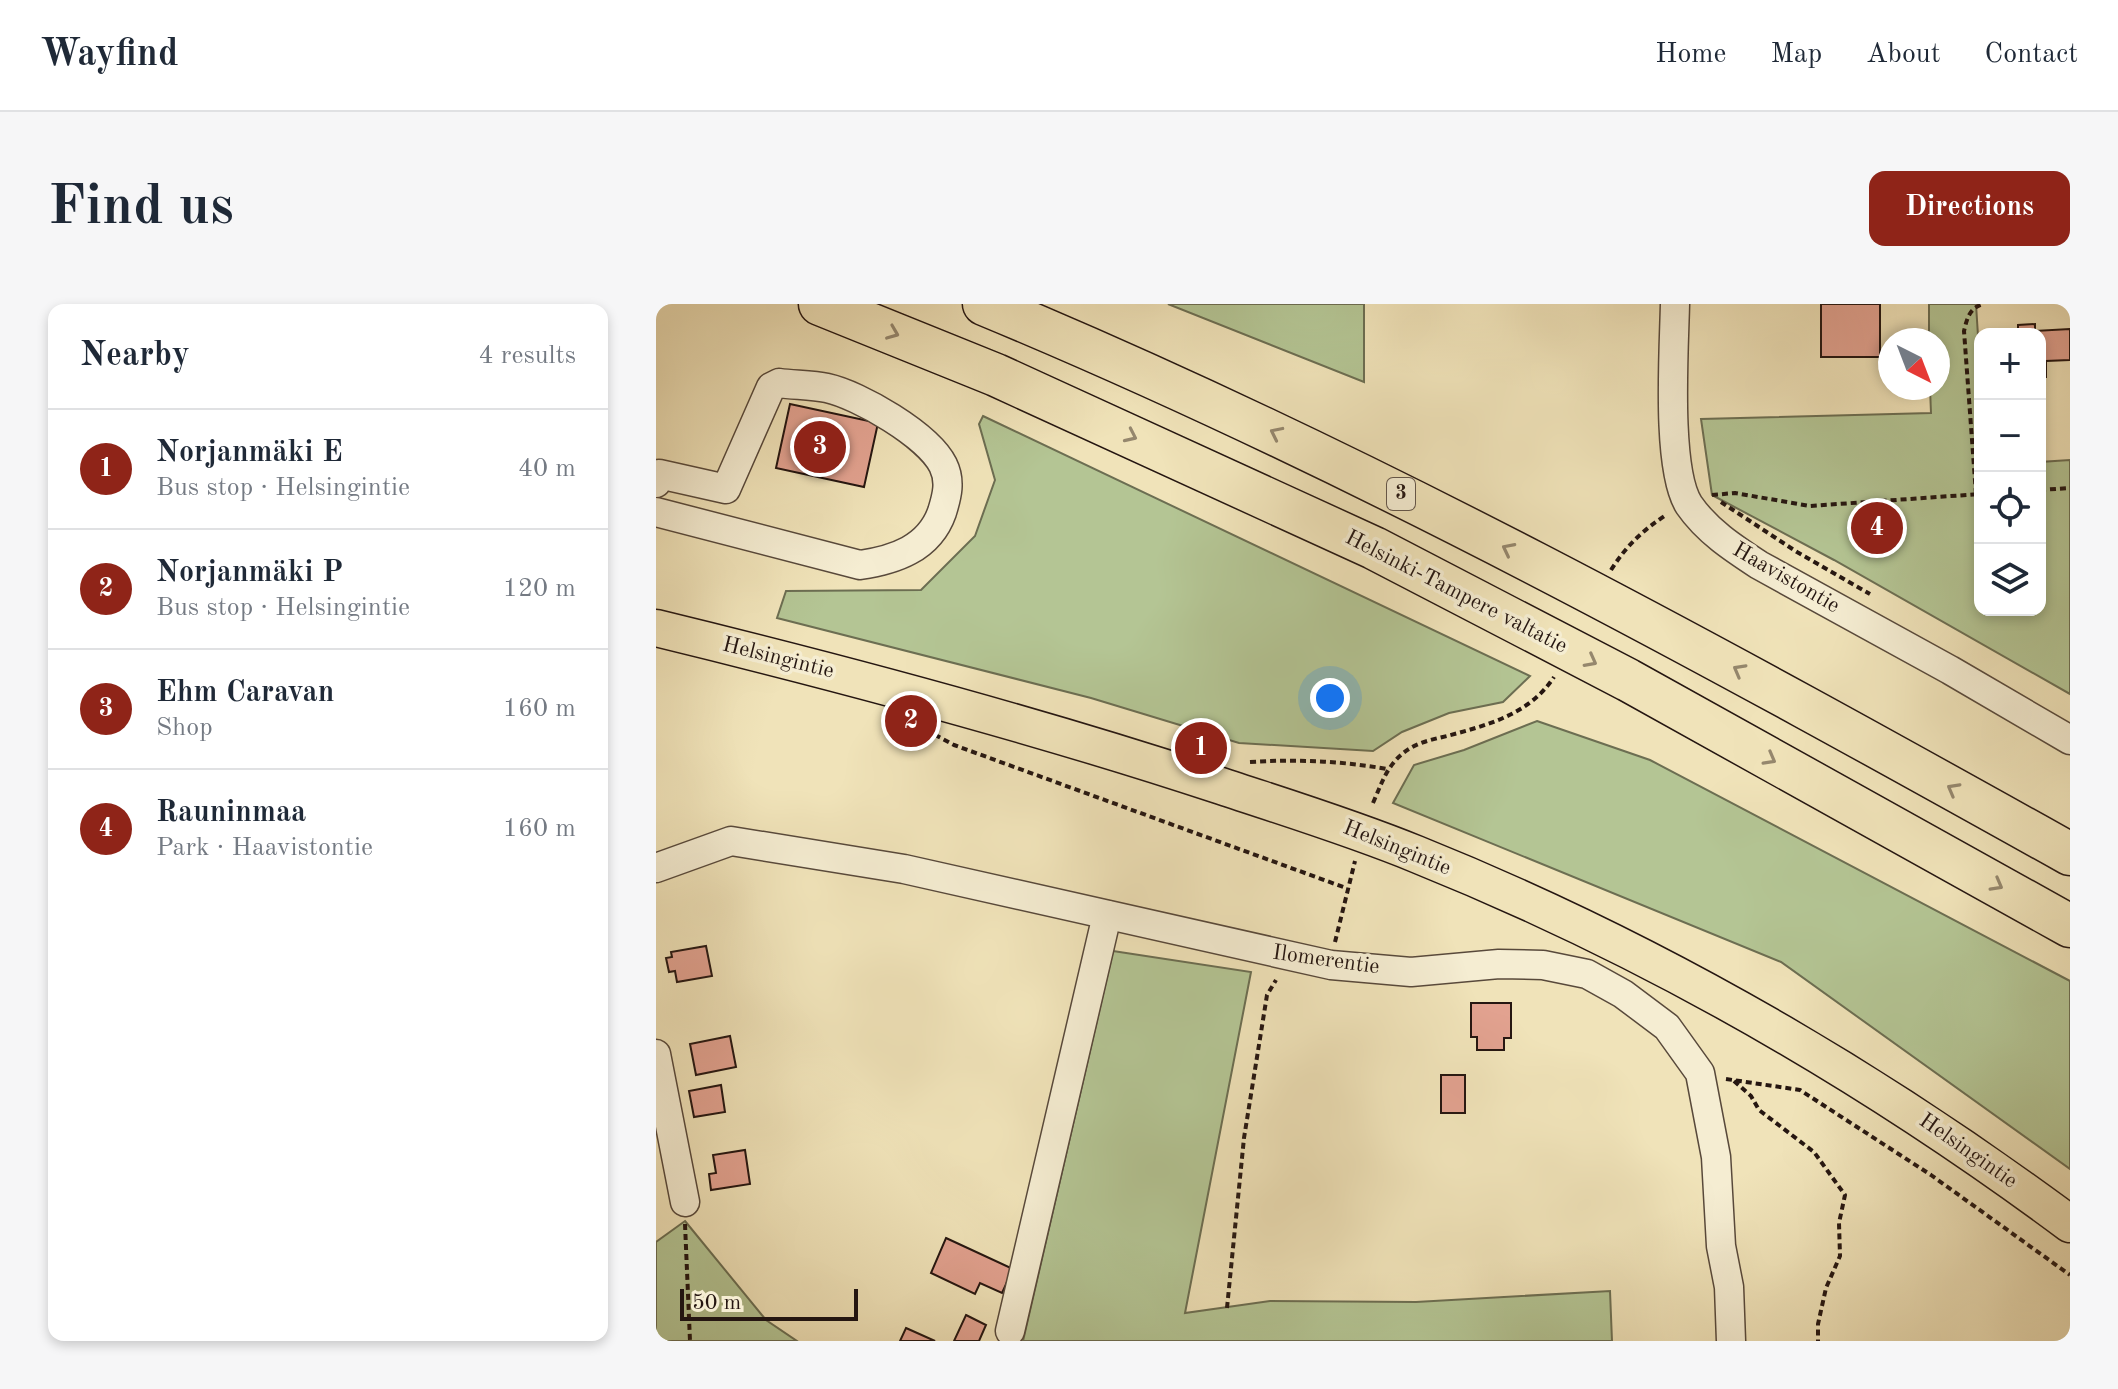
<!DOCTYPE html>
<html lang="en">
<head>
<meta charset="utf-8">
<style>
  body { margin:0; font-family:"Old Standard TT",serif; background:#f6f6f7; color:#1f2937 }
  .controls { position:absolute; right:24px; top:24px; display:grid; overflow:hidden; border-radius:16px; box-shadow:0 4px 12px #0003 }
  .controls button { width:72px; height:72px; display:grid; place-items:center; padding:0; border:0; border-bottom:2px solid #e0e1e3; background:#fff; color:#1f2937; font:40px sans-serif }
  .compass { position:absolute; left:1222px; top:24px; width:72px; height:72px; border-radius:50%; background:#fff; box-shadow:0 4px 12px #0003; rotate:138deg }
  .scale { position:absolute; left:24px; bottom:20px; width:178px; box-sizing:border-box; padding-left:8px; border:4px solid #251611; border-top:0; font-size:22px; line-height:28px; white-space:nowrap; color:#251611; -webkit-text-stroke:6px #f5edd2; paint-order:stroke }
  .you { position:absolute; left:674px; top:394px; width:28px; height:28px; margin:-20px; border:6px solid #fff; border-radius:50%; background:#1a73e8; box-shadow:0 0 0 12px #1a73e833 }
  .badge { display:grid; place-items:center; width:52px; height:52px; border-radius:50%; background:#8f2418; color:#fff; font-size:26px; font-weight:700 }
  .pin { position:absolute; translate:-50% -50%; border:4px solid #fff; box-shadow:0 2px 8px #0006 }
  .list { margin:0; padding:0; list-style:none }
  h2 { display:flex; justify-content:space-between; align-items:center; height:104px; margin:0; padding:0 32px; font-size:34px }
  h2 small { font-size:26px; font-weight:400; color:#747a83 }
  .list li { display:grid; grid-template-columns:52px 1fr auto; gap:24px; align-items:center; box-sizing:border-box; height:120px; padding:0 32px; border-top:2px solid #e0e1e3 }
  .list b { display:block; font-size:30px; white-space:nowrap }
  .list p { margin:0; font-size:26px; white-space:nowrap; color:#747a83 }
  .list em { font-size:26px; font-style:normal; color:#747a83 }
  .icon { flex:none; width:44px; height:44px; fill:none; stroke:currentColor; stroke-width:2; stroke-linecap:round; stroke-linejoin:round }
  .map { position:relative; flex:none; width:1414px; height:1037px; overflow:hidden; border-radius:16px }
  header { display:flex; align-items:center; gap:48px; box-sizing:border-box; height:112px; padding:0 40px; background:#fff; border-bottom:2px solid #e0e1e3 }
  header strong { font-size:38px }
  nav { display:flex; gap:44px; margin-inline-start:auto; font-size:28px }
  .intro { display:flex; align-items:center; justify-content:space-between; box-sizing:border-box; height:192px; padding:0 48px }
  h1 { margin:0; font-size:56px }
  .button { padding:20px 36px; border-radius:16px; background:#8f2418; color:#fff; font-size:28px; font-weight:700 }
  main { display:flex; gap:48px; padding:0 48px }
  aside { flex:1; background:#fff; border-radius:16px; box-shadow:0 4px 12px #0003 }
  .map>svg:first-child { display:block }
  .green { fill:#b4c594; stroke:#6c6e52; stroke-width:2 }
  .building { fill:#e2a290; stroke:#251611; stroke-width:2 }
  .lines { fill:none; stroke-linecap:round; stroke-linejoin:round }
  .minor-casing { stroke:#58493b; stroke-width:31 }
  .major-casing { stroke:#251611; stroke-width:39 }
  .highway-casing { stroke:#251611; stroke-width:45 }
  .path { stroke:#251611; stroke-width:4; stroke-dasharray:6 4; stroke-linecap:butt }
  .minor { stroke:#f5edd2; stroke-width:28 }
  .major { stroke:#f0e3b9; stroke-width:36 }
  .highway { stroke:#f0e3b9; stroke-width:42 }
  .oneway { stroke:#95876d }
  .labels { text-anchor:middle; dominant-baseline:central; stroke-width:7; stroke-linejoin:round; paint-order:stroke }
  .shield { fill:#f5edd2; stroke:#63564b; stroke-width:2 }
  .shield-label { font-size:20px; font-weight:bold; fill:#251611 }
  .street-label { font-size:22px; fill:#251611; stroke:#f5edd2 }
</style>
</head>
<body>
<header>
<strong>Wayfind</strong>
<nav><a>Home</a><a>Map</a><a>About</a><a>Contact</a></nav>
</header>
<div class="intro"><h1>Find us</h1><a class="button">Directions</a></div>
<main>
<aside>
<h2>Nearby<small>4 results</small></h2>
<ul class="list">
<li><span class="badge">1</span><div><b>Norjanmäki E</b><p>Bus stop · Helsingintie</p></div><em>40 m</em></li>
<li><span class="badge">2</span><div><b>Norjanmäki P</b><p>Bus stop · Helsingintie</p></div><em>120 m</em></li>
<li><span class="badge">3</span><div><b>Ehm Caravan</b><p>Shop</p></div><em>160 m</em></li>
<li><span class="badge">4</span><div><b>Rauninmaa</b><p>Park · Haavistontie</p></div><em>160 m</em></li>
</ul>
</aside>
<div class="map">
<svg width="1414" height="1037" viewBox="0 0 1414 1037">
  <rect width="100%" height="100%" fill="#f0e3b9"/>
  <filter id="stains"><feTurbulence type="fractalNoise" baseFrequency=".0025" numOctaves="4"/><feColorMatrix values="0 0 0 0 .2 0 0 0 0 .09 0 0 0 0 .02 0 0 0 .5 -.17"/></filter>
  <radialGradient id="worn" r=".72"><stop offset=".6" stop-color="#630" stop-opacity="0"/><stop offset="1" stop-color="#630" stop-opacity=".3"/></radialGradient>
  <!-- green -->
  <g class="green">
    <polygon points="512,0 708,0 708,78"/>
    <polygon points="1273,0 1320,0 1324,64 1324,306 1384,306 1384,158 1414,156 1414,390 1178,256 1056,191 1045,115 1275,109 1274,84 1282,84 1282,36 1273,36"/>
    <polygon points="327,112 874,372 847,398 793,409 746,428 717,447 583,439 435,394 121,314 130,287 265,286 319,232 339,176 323,120"/>
    <polygon points="881,417 994,456 1414,677 1414,865 1125,658 737,499 758,461 808,446"/>
    <polygon points="457,647 595,668 529,1009 614,997 760,998 954,987 956,1037 367,1037"/>
    <polygon points="29,917 110,1016 141,1037 0,1037 0,938"/>
  </g>
  <!-- building -->
  <g class="building">
    <rect x="1165" y="0" width="59" height="53"/>
    <polygon points="1379,20 1379,27 1414,25 1414,56 1390,57 1390,73 1384,73 1384,30 1348,30 1362,28 1362,21"/>
    <polygon points="134,100 222,119 208,183 120,164"/>
    <polygon points="50,642 56,672 21,678 19,667 13,668 10,654 16,653 15,648"/>
    <polygon points="815,699 855,699 855,734 848,734 848,746 821,746 821,733 815,733"/>
    <polygon points="74,732 80,763 40,771 34,740"/>
    <rect x="785" y="771" width="24" height="38"/>
    <polygon points="65,781 69,808 38,813 33,787"/>
    <polygon points="89,846 94,880 55,886 53,870 60,869 57,851"/>
    <polygon points="290,934 357,965 346,989 324,979 319,990 275,969"/>
    <polygon points="310,1011 330,1021 323,1037 298,1037"/>
    <polygon points="250,1024 279,1037 244,1037"/>
  </g>
  <g class="lines">
    <defs>
      <g id="minor">
        <path d="M1019,0C1018,46 1010,165 1033,201C1051,227 1077,244 1103,261L1294,366L1414,436"/>
        <path d="M0,179L3,170L70,185L115,83L123,79C138,81 156,81 171,84C203,91 272,131 287,161C295,177 291,192 286,208C273,245 238,256 204,261L0,208"/>
        <polyline points="0,564 75,537 248,565 675,661 755,668 843,660 887,661 931,670 967,690 1011,723 1044,769 1060,853 1065,942 1073,983 1075,1037"/>
        <polyline points="0,750 29,898"/>
        <polyline points="354,1027 451,611"/>
      </g>
      <path id="major" d="M0,324C189,370 377,420 562,481C628,503 694,523 760,550C994,644 1212,770 1414,920"/>
      <g id="highway">
        <polyline points="164,0 340,71 718,244 972,376 1414,622"/>
        <path d="M328,0C704,156 1059,352 1414,550"/>
      </g>
    </defs>
    <!-- minor casing -->
    <use href="#minor" class="minor-casing"/>
    <!-- major casing -->
    <use href="#major" class="major-casing"/>
    <!-- highway casing -->
    <use href="#highway" class="highway-casing"/>
    <!-- path -->
    <g class="path">
      <polyline points="1384,186 1414,184"/>
      <path d="M1320,190L1308,27C1311,15 1313,4 1327,0"/>
      <polyline points="1056,191 1079,189 1154,202 1324,190"/>
      <polyline points="1065,198 1141,248 1214,290"/>
      <path d="M955,266C970,242 987,226 1010,211"/>
      <polyline points="270,426 298,441 690,584"/>
      <path d="M594,458C641,455 685,457 731,465"/>
      <path d="M717,499C725,481 730,464 745,451C758,439 774,436 791,432C832,421 874,410 898,373"/>
      <polyline points="679,638 699,557"/>
      <polyline points="1070,775 1144,786 1275,871 1414,971"/>
      <polyline points="1078,777 1095,792 1103,806 1158,848 1189,891 1183,919 1184,952 1170,984 1162,1020 1162,1037"/>
      <polyline points="29,920 34,1037"/>
      <polyline points="571,1004 588,834 611,691 620,676"/>
    </g>
    <!-- minor -->
    <use href="#minor" class="minor"/>
    <!-- major -->
    <use href="#major" class="major"/>
    <!-- highway -->
    <use href="#highway" class="highway"/>
  </g>
  <!-- one-way arrows -->
  <defs><path id="oneway-chevron" d="M-2-3.5L2.5 0L-2 3.5" fill="none" stroke-width="1.6" stroke-linecap="round" stroke-linejoin="round" transform="scale(2)"/></defs>
  <g class="oneway">
    <use href="#oneway-chevron" transform="translate(237 29) rotate(22)"/>
    <use href="#oneway-chevron" transform="translate(620 129) rotate(-154)"/>
    <use href="#oneway-chevron" transform="translate(475 132) rotate(25)"/>
    <use href="#oneway-chevron" transform="translate(852 245) rotate(-153)"/>
    <use href="#oneway-chevron" transform="translate(935 357) rotate(28)"/>
    <use href="#oneway-chevron" transform="translate(1083 366) rotate(-151)"/>
    <use href="#oneway-chevron" transform="translate(1114 455) rotate(29)"/>
    <use href="#oneway-chevron" transform="translate(1297 485) rotate(-151)"/>
    <use href="#oneway-chevron" transform="translate(1341 581) rotate(29)"/>
  </g>
  <g class="labels">
    <!-- shield labels -->
    <rect class="shield" x="731" y="174" width="28" height="32" rx="6"/>
    <g class="shield-label">
      <text x="745" y="190">3</text>
    </g>
    <!-- street labels -->
    <g class="street-label">
      <text transform="translate(1130 274) rotate(30)">Haavistontie</text>
      <text transform="translate(800 288) rotate(27)">Helsinki-Tampere valtatie</text>
      <text transform="translate(122 354) rotate(14)">Helsingintie</text>
      <text transform="translate(741 544) rotate(22)">Helsingintie</text>
      <text transform="translate(670 656) rotate(8)">Ilomerentie</text>
      <text transform="translate(1312 847) rotate(35)">Helsingintie</text>
    </g>
  </g>
  <rect width="100%" height="100%" filter="url(#stains)"/>
  <rect width="100%" height="100%" fill="url(#worn)"/>
</svg>
<div class="controls">
<button>+</button>
<button>−</button>
<button><svg class="icon" aria-label="locate" viewBox="0 0 24 24"><circle cx="12" cy="12" r="6"/><path d="M12 2v4M12 18v4M2 12h4M18 12h4"/></svg></button>
<button><svg class="icon" aria-label="layers" viewBox="0 0 24 24"><path d="M12 4l9 5-9 5-9-5zM3 14l9 5 9-5"/></svg></button>
</div>
<svg class="compass" viewBox="-18 -18 36 36"><path d="M0-13l5 13h-10z" fill="#e53935"/><path d="M0 13l5-13h-10z" fill="#747a83"/></svg>
<div class="scale">50 m</div>
<div class="you"></div>
<div class="pin badge" style="left:545px;top:444px">1</div>
<div class="pin badge" style="left:255px;top:417px">2</div>
<div class="pin badge" style="left:164px;top:143px">3</div>
<div class="pin badge" style="left:1221px;top:224px">4</div>
</div>
</main>
</body>
</html>
